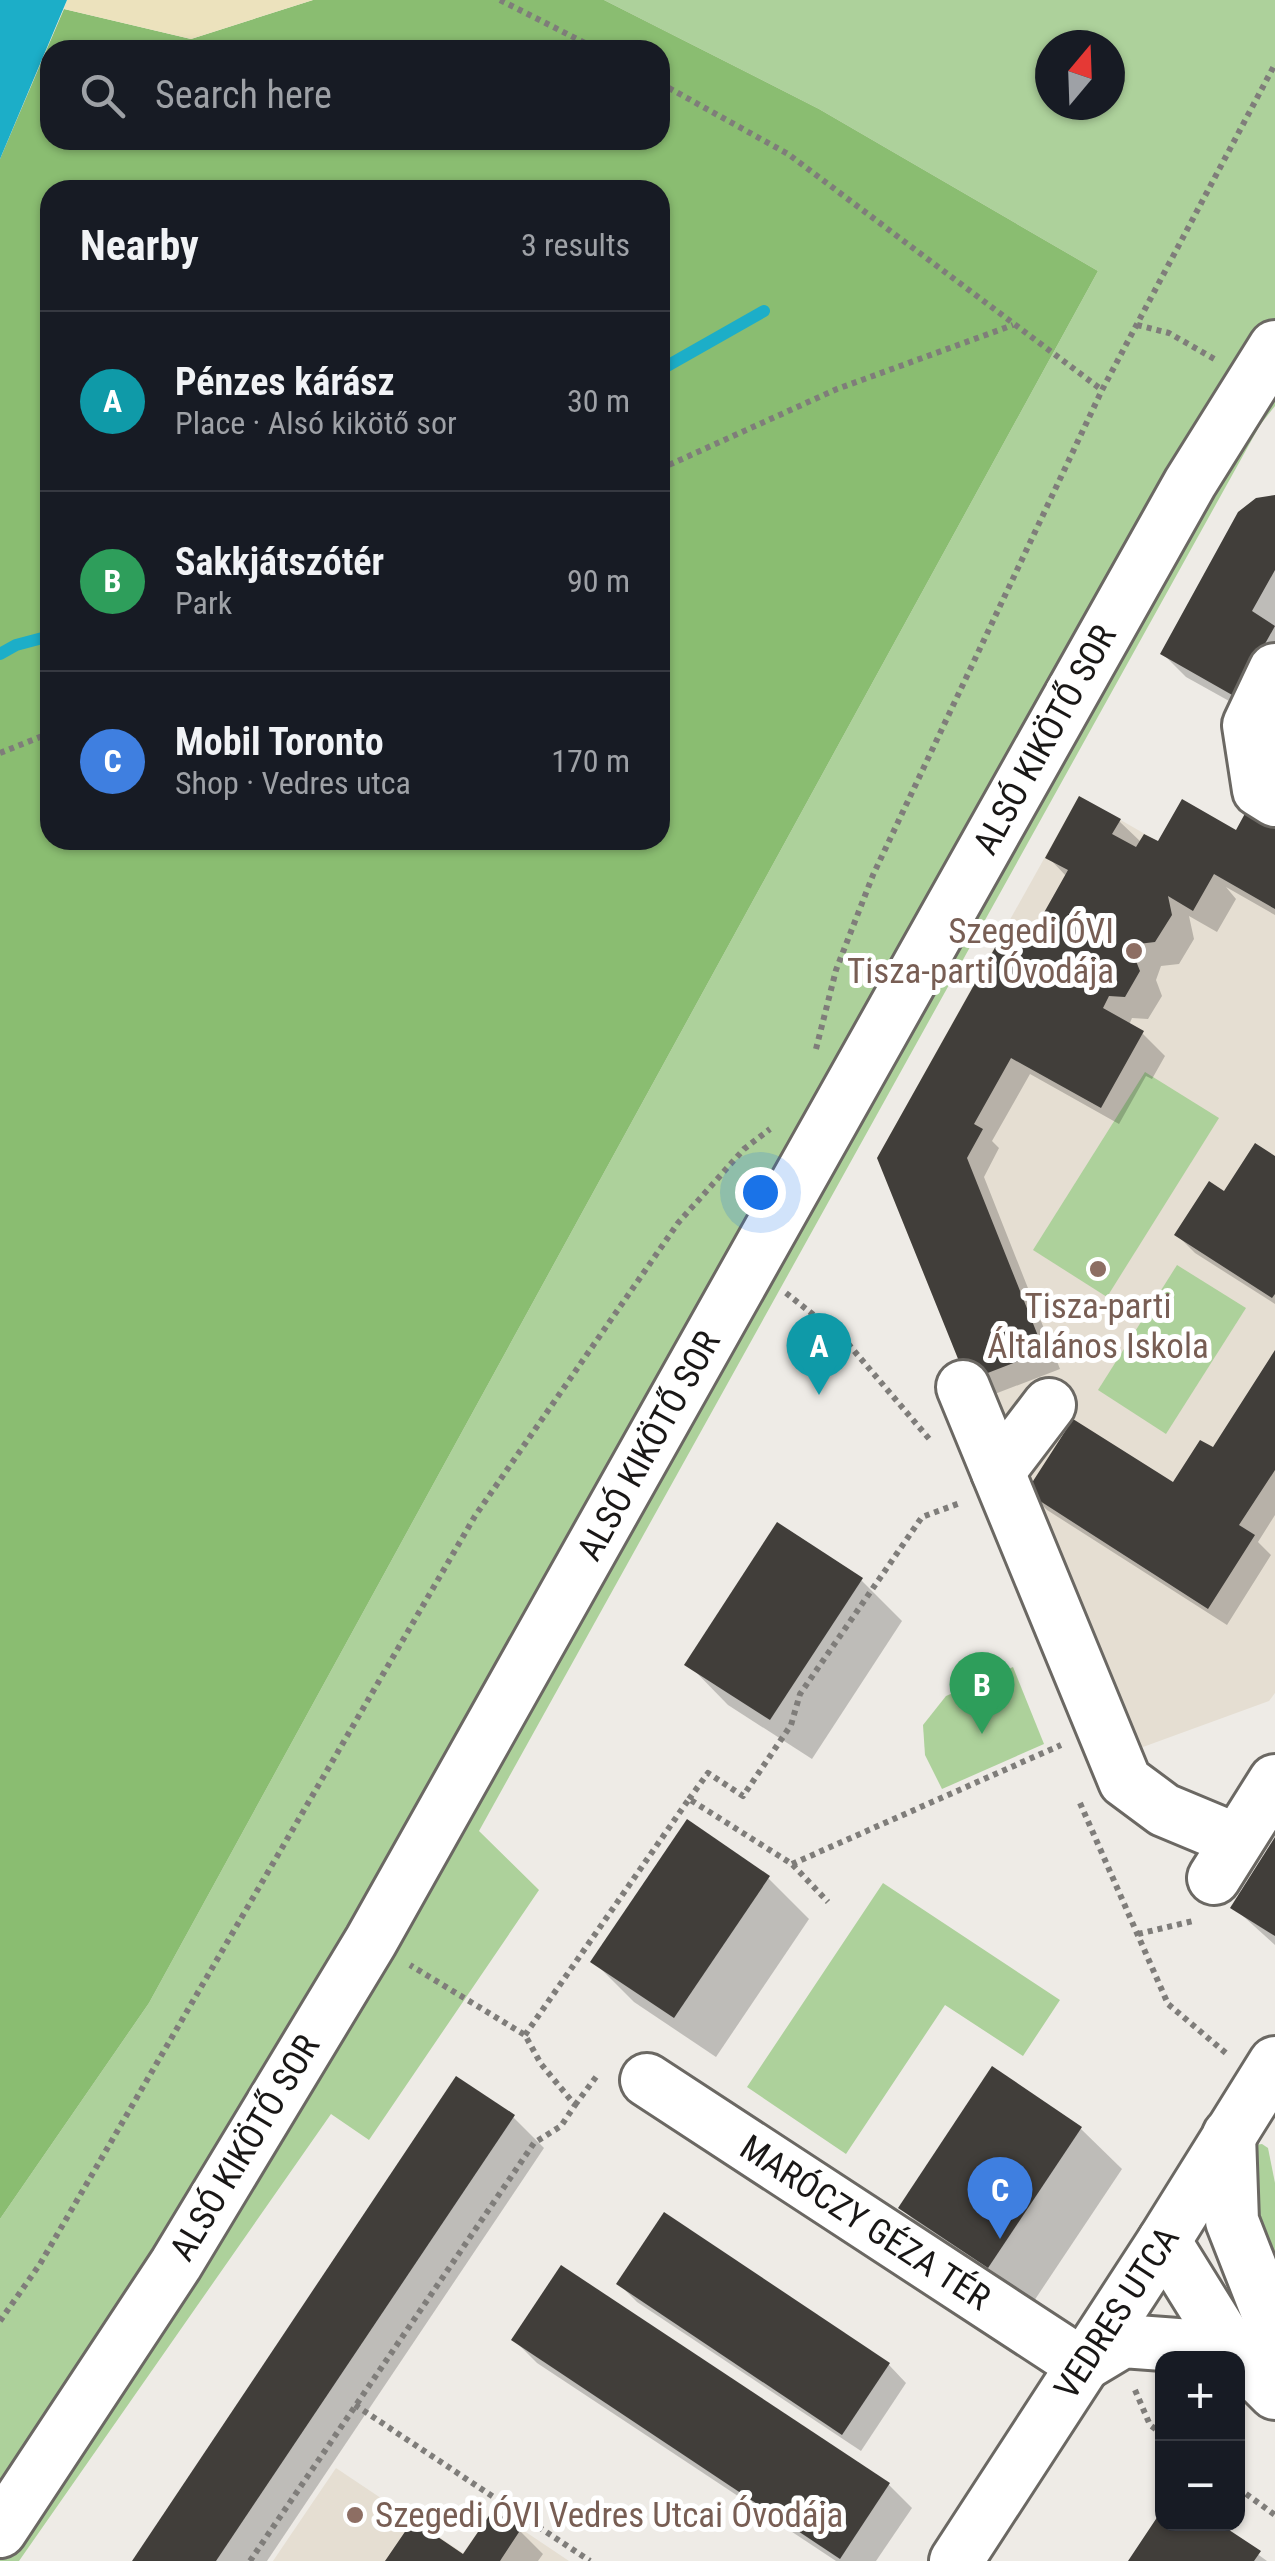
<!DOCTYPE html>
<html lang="en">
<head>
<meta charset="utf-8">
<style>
  body { margin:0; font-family:"Roboto Condensed",sans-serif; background:#20242c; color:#f1f3f6 }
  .controls { position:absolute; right:30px; bottom:30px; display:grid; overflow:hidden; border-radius:20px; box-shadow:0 2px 8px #0004 }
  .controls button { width:90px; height:90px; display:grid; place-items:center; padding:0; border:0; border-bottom:2px solid #363941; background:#171b24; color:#f1f3f6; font:50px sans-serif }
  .compass { position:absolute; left:1035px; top:30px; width:90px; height:90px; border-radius:50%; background:#171b24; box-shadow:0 2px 8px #0004; rotate:19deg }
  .you { position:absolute; left:760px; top:1192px; width:35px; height:35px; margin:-25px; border:8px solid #fff; border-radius:50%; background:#1a73e8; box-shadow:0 0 0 15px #1a73e833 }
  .badge { display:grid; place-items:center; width:65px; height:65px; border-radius:50%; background:#0f766e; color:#fff; font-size:32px; font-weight:700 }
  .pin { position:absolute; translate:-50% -82px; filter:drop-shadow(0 2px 5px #0008) }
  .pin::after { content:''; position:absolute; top:52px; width:35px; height:30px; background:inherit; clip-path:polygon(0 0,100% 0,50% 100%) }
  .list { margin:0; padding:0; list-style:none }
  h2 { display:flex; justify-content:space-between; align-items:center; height:130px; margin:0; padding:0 40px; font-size:42px }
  h2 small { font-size:32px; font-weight:400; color:#9ea1a6 }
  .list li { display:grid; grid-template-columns:65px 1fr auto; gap:30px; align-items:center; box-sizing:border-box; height:180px; padding:0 40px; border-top:2px solid #363941 }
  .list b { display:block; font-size:38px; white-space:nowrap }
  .list p { margin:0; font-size:32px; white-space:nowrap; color:#9ea1a6 }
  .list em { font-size:32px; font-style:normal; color:#9ea1a6 }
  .icon { flex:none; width:55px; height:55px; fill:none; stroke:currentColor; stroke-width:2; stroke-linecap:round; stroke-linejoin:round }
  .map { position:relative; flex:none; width:1275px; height:2561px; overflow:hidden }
  .search { position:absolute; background:#171b24; box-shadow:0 2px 8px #0004; left:40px; top:40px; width:630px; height:110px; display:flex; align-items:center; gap:25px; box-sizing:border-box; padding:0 35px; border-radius:30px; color:#9ea1a6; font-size:38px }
  .panel { position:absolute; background:#171b24; box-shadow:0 2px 8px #0004; left:40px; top:180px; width:630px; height:670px; border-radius:30px }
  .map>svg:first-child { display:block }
  .built { fill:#e5ded2 }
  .green { fill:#add19b; fill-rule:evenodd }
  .forest { fill:#8abd71; fill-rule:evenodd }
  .sand { fill:#ece2bd }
  .water { fill:#1caec8 }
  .shadow { fill:#0003 }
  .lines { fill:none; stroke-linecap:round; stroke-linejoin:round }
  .stream { stroke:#1caec8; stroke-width:12 }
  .building { fill:#413e3a }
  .minor-casing { stroke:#6b6863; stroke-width:58 }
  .path { stroke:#7f7d7a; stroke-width:6; stroke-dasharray:5 5; stroke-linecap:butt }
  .minor { stroke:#fff; stroke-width:52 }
  .education-dot { fill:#8d6e63; stroke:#fff; stroke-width:4 }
  .labels { text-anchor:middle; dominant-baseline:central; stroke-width:10; stroke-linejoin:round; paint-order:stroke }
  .street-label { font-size:35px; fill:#191716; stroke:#fff }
  .education-label { font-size:35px; fill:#785e54; stroke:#fff; text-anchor:end }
</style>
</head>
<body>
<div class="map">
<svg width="1275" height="2561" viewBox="0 0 1275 2561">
  <rect width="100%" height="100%" fill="#eeebe6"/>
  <!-- built -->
  <g class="built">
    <polygon points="1079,796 1275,909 1275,1693 1269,1701 1132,1751 967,1381 877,1158"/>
    <polygon points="336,2468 463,2553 493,2510 569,2561 273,2561"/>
  </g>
  <!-- green -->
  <g class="green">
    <path d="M604,0H1275V406L1260,425L479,1831L539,1890L369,2140L331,2114L19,2561H0V2219L149,2003L1098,271L819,109ZM1050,45H1110V105H1050Z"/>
    <polygon points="1145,1072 1219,1118 1107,1297 1033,1250"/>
    <polygon points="1177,1265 1246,1308 1166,1434 1098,1390"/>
    <polygon points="1013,1667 1044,1744 942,1789 925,1755 923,1725 946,1696"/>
    <polygon points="883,1883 1060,2000 1023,2056 945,2005 846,2154 747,2087"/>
    <polygon points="1262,2144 1268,2148 1275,2183 1275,2251 1265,2264 1258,2254 1255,2145"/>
  </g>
  <!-- forest -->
  <path class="forest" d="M313,0H604L819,109L1098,271L149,2003L0,2219V159L64,9L191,39ZM50,50H660V140H50ZM50,190H660V840H50Z"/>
  <!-- sand -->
  <polygon class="sand" points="67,0 313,0 191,39 64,9"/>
  <!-- water -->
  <polygon class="water" points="0,0 67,0 0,159"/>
  <!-- shadow -->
  <g class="shadow">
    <polygon points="1275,498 1275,690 1265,721 1186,677 1163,654"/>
    <polygon points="1119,821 1142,843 1168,850 1275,827 1275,915 1226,887 1236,899 1217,932 1189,916 1194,939 1179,964 1161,966 1156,980 1162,996 1148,1019 1132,1018 1129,1025 1142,1033 1165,1056 1152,1079 1146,1076 1119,1124 1030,1074 992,1141 999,1148 984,1177 1060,1369 987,1397 880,1158 1029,944 1067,877 1048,857"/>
    <polygon points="1275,1159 1275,1304 1195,1253 1177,1235"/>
    <polygon points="1275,1355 1275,1515 1258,1542 1271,1555 1227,1625 1047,1510 1029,1492 1173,1486 1213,1451"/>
    <polygon points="861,1580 902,1621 812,1759 728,1705 688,1664"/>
    <polygon points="687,1823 768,1878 809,1919 716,2057 634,2002 593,1961"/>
    <polygon points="1275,1842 1275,1945 1233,1907"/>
    <polygon points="513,2117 544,2148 267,2561 135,2561"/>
    <polygon points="1081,2129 1122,2169 1030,2307 942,2249 902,2208"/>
    <polygon points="619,2284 889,2365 906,2383 861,2451 637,2302"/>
    <polygon points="514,2340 889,2485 912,2508 876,2561 836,2561 537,2363"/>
    <polygon points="494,2513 520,2531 543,2554 538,2561 388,2561 464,2557"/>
    <polygon points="1162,2515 1162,2524 1216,2524 1267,2561 1131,2561"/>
  </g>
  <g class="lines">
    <!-- stream -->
    <g class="stream">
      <polyline points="660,370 764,311"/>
      <polyline points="0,654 16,645 50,636"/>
    </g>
  </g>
  <!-- building -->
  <g class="building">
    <polygon points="1275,495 1275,570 1252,611 1275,626 1247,676 1241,700 1160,654 1238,512 1256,498"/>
    <polygon points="1079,796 1121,819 1112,834 1136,847 1144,834 1158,841 1182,799 1236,830 1248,808 1275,824 1275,909 1214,874 1193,911 1168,896 1172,915 1155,942 1138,944 1134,956 1140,971 1125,997 1109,996 1103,1008 1144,1031 1101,1108 1011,1058 974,1124 983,1129 967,1158 1044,1351 967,1381 877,1158 1006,928 1028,941 1068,870 1045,858"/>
    <polygon points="1255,1143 1275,1156 1275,1294 1272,1298 1174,1235 1209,1181 1224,1191"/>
    <polygon points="1275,1350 1275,1470 1239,1525 1255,1535 1208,1609 1026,1492 1073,1419 1173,1482 1200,1440 1213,1447"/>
    <polygon points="777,1522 863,1578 770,1720 684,1665"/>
    <polygon points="687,1819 770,1876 674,2018 590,1962"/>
    <polygon points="1275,1837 1275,1936 1230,1908"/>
    <polygon points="992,2066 1082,2127 988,2268 898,2208"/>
    <polygon points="456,2076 515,2115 216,2561 132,2561"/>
    <polygon points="664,2212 890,2363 842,2435 616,2284"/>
    <polygon points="561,2265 890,2483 840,2559 511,2340"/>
    <polygon points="493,2510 521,2529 500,2561 385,2561 413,2520 463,2554"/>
    <polygon points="1162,2510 1162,2524 1220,2524 1261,2551 1254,2561 1128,2561"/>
  </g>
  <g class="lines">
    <defs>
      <g id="minor">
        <polyline points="1275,670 1249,725 1259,790 1275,800"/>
        <polyline points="963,1387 1125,1781 1164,1810 1236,1840"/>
        <polyline points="998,1472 1049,1405"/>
        <polyline points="1214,1878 1275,1781"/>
        <polyline points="647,2080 1083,2365"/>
        <polyline points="1229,2135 1232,2221 1275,2331"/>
        <polyline points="1164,2241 1231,2349 1275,2393"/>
        <polyline points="1083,2365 1123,2341 1231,2349"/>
        <polyline points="0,2531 176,2264 371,1941 1190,483 1275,347"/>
        <polyline points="956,2561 1164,2241 1275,2063"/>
      </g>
    </defs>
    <!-- minor casing -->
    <use href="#minor" class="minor-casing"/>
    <!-- path -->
    <g class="path">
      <polyline points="500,0 599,50"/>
      <polyline points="660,83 788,154 1102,390"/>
      <polyline points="1137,325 1169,333 1216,360"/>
      <polyline points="660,469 837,389 1013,325"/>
      <polyline points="0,753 50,733"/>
      <polyline points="816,1049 836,970 873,875 1102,390 1275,64"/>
      <polyline points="786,1293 844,1339 931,1441"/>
      <polyline points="689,1799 708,1773 743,1796 791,1725 800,1694 922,1517 960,1503"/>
      <polyline points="1080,1803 1168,2004 1227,2054"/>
      <polyline points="792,1864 1061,1745"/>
      <polyline points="1138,1934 1193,1921"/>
      <polyline points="525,2035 689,1799 792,1864 828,1902"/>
      <polyline points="575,2105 599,2073"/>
      <polyline points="0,2321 40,2264 475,1516 678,1223 744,1149 770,1129"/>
      <polyline points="1135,2390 1150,2425 1162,2434"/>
      <polyline points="355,2405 590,2561"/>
      <polyline points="1238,2488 1275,2515"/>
      <polyline points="250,2561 534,2143 561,2126 575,2105 541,2064 525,2035 410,1965"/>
    </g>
    <!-- minor -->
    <use href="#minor" class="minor"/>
  </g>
  <!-- markers -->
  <g class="education-dot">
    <circle cx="1134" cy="951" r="10"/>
    <circle cx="1098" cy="1269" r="10"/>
    <circle cx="355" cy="2515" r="10"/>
  </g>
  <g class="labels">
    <!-- street labels -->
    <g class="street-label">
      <text transform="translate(1045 740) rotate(-61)">ALSÓ KIKÖTŐ SOR</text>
      <text transform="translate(649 1446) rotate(-61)">ALSÓ KIKÖTŐ SOR</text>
      <text transform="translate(245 2148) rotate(-59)">ALSÓ KIKÖTŐ SOR</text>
      <text transform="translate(865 2223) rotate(33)">MARÓCZY GÉZA TÉR</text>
      <text transform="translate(1117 2313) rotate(-57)">VEDRES UTCA</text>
    </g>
    <!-- education labels -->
    <g class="education-label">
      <text x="1114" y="931">Szegedi ÓVI<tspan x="1114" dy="40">Tisza-parti Óvodája</tspan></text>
      <text x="1098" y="1306" text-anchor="middle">Tisza-parti<tspan x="1098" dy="40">Általános Iskola</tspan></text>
      <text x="375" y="2515" text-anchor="start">Szegedi ÓVI Vedres Utcai Óvodája</text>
    </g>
  </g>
</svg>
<div class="controls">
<button>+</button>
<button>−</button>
</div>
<svg class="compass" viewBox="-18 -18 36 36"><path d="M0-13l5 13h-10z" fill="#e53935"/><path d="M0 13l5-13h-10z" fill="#9ea1a6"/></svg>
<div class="you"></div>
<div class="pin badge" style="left:819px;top:1395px;background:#0f9aa8">A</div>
<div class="pin badge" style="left:982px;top:1734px;background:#2e9e5b">B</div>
<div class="pin badge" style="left:1000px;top:2239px;background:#3f7fe0">C</div>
<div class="search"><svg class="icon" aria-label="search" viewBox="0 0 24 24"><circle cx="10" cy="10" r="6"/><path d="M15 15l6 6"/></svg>Search here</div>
<section class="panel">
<h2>Nearby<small>3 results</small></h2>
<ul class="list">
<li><span class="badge" style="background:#0f9aa8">A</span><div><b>Pénzes kárász</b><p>Place · Alsó kikötő sor</p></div><em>30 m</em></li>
<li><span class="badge" style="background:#2e9e5b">B</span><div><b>Sakkjátszótér</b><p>Park</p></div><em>90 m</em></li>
<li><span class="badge" style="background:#3f7fe0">C</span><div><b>Mobil Toronto</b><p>Shop · Vedres utca</p></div><em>170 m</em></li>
</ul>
</section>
</div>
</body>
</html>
